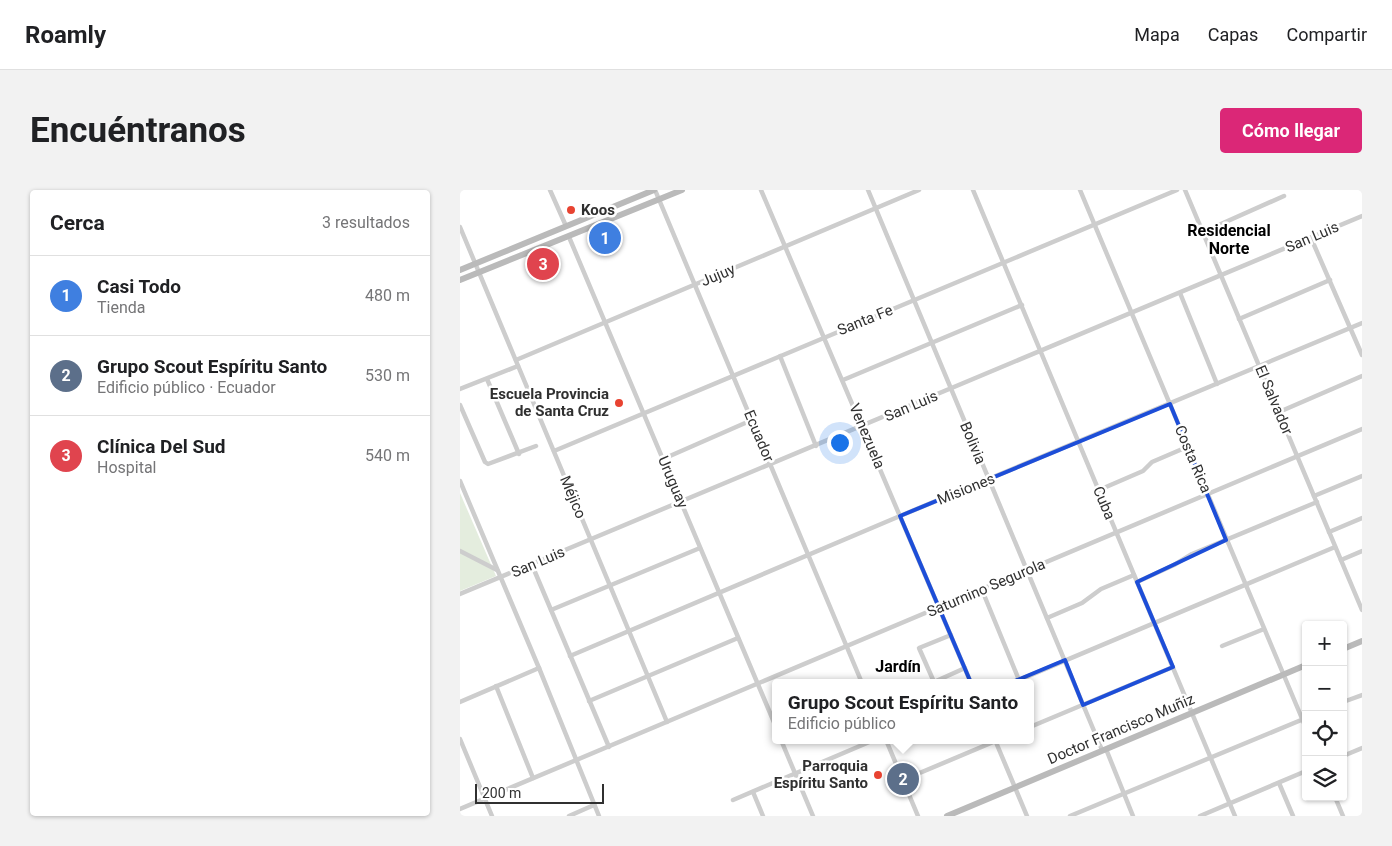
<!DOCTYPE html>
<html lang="es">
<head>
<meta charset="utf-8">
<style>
  body { margin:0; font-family:Roboto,sans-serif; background:#f2f2f2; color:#202124 }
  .controls { position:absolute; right:15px; bottom:15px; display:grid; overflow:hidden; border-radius:5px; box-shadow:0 1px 4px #0004 }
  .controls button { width:45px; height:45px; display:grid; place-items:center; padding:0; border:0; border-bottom:1px solid #e0e0e0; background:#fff; color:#202124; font:25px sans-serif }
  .scale { position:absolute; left:15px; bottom:12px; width:129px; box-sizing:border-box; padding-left:5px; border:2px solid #303030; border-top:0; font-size:14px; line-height:18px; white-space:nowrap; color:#303030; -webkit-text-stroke:4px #fff; paint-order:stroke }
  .you { position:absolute; left:379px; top:252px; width:18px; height:18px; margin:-12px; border:4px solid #fff; border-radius:50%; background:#1a73e8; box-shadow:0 0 0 8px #1a73e833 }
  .badge { display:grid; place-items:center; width:32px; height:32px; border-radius:50%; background:#db2777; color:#fff; font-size:16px; font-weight:700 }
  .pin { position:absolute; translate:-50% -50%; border:2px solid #fff; box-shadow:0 1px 5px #0006 }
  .popup { position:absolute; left:312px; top:489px; width:262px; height:65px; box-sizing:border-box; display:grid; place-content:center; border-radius:5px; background:#fff; filter:drop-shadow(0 1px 4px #0005); font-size:16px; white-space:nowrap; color:#757577 }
  .popup b { font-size:19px; color:#202124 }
  .popup::after { content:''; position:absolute; left:50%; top:100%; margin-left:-10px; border:10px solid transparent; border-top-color:#fff }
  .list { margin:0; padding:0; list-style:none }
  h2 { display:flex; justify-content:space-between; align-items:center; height:65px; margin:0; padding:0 20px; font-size:21px }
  h2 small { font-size:16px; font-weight:400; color:#757577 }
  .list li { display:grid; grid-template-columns:32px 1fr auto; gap:15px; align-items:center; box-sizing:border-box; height:80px; padding:0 20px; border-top:1px solid #e0e0e0 }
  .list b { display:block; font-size:19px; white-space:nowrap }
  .list p { margin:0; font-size:16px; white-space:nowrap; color:#757577 }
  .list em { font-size:16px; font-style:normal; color:#757577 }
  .icon { flex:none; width:28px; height:28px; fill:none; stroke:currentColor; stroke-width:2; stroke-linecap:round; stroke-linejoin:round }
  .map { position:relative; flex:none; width:902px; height:626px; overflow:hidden; border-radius:5px }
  header { display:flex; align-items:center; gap:30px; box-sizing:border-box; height:70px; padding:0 25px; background:#fff; border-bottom:1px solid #e0e0e0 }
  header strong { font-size:24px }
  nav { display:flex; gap:28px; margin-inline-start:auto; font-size:18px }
  .intro { display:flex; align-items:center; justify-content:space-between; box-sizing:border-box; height:120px; padding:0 30px }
  h1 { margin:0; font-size:35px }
  .button { padding:12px 22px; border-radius:5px; background:#db2777; color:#fff; font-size:18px; font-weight:700 }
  main { display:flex; gap:30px; padding:0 30px }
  aside { flex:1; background:#fff; border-radius:5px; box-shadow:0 1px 4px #0004 }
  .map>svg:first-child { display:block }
  .green { fill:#e4edde }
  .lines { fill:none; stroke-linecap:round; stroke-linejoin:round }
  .minor { stroke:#cdcdcd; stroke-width:4.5 }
  .secondary { stroke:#bababa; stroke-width:6 }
  .marked { fill:none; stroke:#1d4ed8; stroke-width:4; stroke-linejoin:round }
  .poi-dot { fill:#e84331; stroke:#fff; stroke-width:2 }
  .labels { text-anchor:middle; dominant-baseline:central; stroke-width:5; stroke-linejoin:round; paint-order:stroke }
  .poi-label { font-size:15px; font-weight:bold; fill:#303030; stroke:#fff; text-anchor:end }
  .street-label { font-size:15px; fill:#303030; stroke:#fff }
  .neighbourhood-label { font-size:16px; font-weight:bold; fill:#000; stroke:#fff }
</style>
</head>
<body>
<header>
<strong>Roamly</strong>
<nav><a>Mapa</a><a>Capas</a><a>Compartir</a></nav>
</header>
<div class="intro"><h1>Encuéntranos</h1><a class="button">Cómo llegar</a></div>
<main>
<aside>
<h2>Cerca<small>3 resultados</small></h2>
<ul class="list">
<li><span class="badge" style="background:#3f7fe0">1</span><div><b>Casi Todo</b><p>Tienda</p></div><em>480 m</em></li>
<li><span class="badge" style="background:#5c6f8a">2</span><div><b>Grupo Scout Espíritu Santo</b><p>Edificio público · Ecuador</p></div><em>530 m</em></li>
<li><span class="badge" style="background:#e0444e">3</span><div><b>Clínica Del Sud</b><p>Hospital</p></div><em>540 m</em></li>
</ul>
</aside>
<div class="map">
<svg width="902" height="626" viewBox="0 0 902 626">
  <rect width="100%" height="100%" fill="#fff"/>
  <!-- green -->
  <polygon class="green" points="0,303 36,386 0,401"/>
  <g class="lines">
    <!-- minor -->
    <g class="minor">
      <polyline points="90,0 106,36"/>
      <polyline points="195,0 402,493"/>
      <polyline points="301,0 511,493"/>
      <polyline points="408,0 642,560"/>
      <polyline points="513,0 775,626"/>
      <polyline points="620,0 846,538"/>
      <polyline points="725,0 902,420"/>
      <polyline points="0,37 207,532"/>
      <polyline points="743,42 824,6"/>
      <polyline points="109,47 316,537"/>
      <polyline points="851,48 902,165"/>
      <polyline points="720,103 757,194"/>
      <polyline points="779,129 870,90"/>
      <polyline points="320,166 356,256"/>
      <polyline points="56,170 459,0"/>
      <polyline points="27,189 59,264"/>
      <polyline points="383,190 562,115"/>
      <polyline points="0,199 58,176"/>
      <polyline points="0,215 25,272 28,274 76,256"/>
      <polyline points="819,222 902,186"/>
      <polyline points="94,261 717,0"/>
      <polyline points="203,269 292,230"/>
      <polyline points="0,291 79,478 139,626"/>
      <polyline points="639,300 683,281 692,272 727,257"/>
      <polyline points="854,306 902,286"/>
      <polyline points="869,342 902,328"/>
      <polyline points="0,361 37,380"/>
      <polyline points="881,370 902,361"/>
      <polyline points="72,375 149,557"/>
      <polyline points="677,392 714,375 732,364 857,312"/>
      <polyline points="522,400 559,490"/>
      <polyline points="0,404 902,26"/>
      <polyline points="91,420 240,358"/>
      <polyline points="587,428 622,413 641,399 674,385"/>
      <polyline points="491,445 459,458 474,492 505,478"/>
      <polyline points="762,456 804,439"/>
      <polyline points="110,466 440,326 902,133"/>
      <polyline points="552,493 875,357"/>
      <polyline points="36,496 73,588"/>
      <polyline points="129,511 278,448"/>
      <polyline points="0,512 79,478"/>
      <polyline points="883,512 902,505"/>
      <polyline points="570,537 713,477"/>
      <polyline points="0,549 32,626"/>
      <polyline points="321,550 353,626"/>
      <polyline points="426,550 458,626"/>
      <polyline points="535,550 567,626"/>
      <polyline points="646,559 673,626"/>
      <polyline points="883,566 902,558"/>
      <polyline points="443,590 538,550"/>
      <polyline points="819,593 833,626"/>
      <polyline points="293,602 303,626"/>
      <polyline points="875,607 883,626"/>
      <polyline points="273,610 414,550"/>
      <polyline points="0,619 902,239"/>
      <polyline points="109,626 134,615"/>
      <polyline points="610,626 846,528"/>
      <polyline points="740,626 846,581"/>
    </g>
    <!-- secondary -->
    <g class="secondary">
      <polyline points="0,80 194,0"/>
      <polyline points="0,90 222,0"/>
      <polyline points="883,459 902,451"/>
      <polyline points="487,626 846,475"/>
    </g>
  </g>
  <!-- marked area -->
  <path class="marked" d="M710,214L766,350L677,392L713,477L623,515L605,470L517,507L440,326Z"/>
  <!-- markers -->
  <g class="poi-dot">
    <circle cx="111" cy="20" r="5"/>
    <circle cx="159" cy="213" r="5"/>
    <circle cx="418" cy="585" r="5"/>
  </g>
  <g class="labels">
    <!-- poi labels -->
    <g class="poi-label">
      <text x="121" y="20" text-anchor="start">Koos</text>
      <text x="149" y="204">Escuela Provincia<tspan x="149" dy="17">de Santa Cruz</tspan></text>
      <text x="408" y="576">Parroquia<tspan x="408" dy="17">Espíritu Santo</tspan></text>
    </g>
    <!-- street labels -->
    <g class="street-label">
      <text transform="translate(852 47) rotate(-23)">San Luis</text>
      <text transform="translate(258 85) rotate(-23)">Jujuy</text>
      <text transform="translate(405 130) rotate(-22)">Santa Fe</text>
      <text transform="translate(814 210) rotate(67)">El Salvador</text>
      <text transform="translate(451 216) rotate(-23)">San Luis</text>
      <text transform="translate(299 246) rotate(67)">Ecuador</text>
      <text transform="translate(407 246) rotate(67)">Venezuela</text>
      <text transform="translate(513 253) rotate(67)">Bolivia</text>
      <text transform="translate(733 269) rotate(67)">Costa Rica</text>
      <text transform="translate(213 292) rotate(67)">Uruguay</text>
      <text transform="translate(506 299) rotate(-22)">Misiones</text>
      <text transform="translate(113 307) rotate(67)">Méjico</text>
      <text transform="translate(644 313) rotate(67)">Cuba</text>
      <text transform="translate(78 372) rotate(-23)">San Luis</text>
      <text transform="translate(526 398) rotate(-23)">Saturnino Segurola</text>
      <text transform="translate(661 539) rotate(-23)">Doctor Francisco Muñiz</text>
    </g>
    <!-- neighbourhood labels -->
    <g class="neighbourhood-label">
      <text x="769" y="40">Residencial<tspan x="769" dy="18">Norte</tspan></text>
      <text x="438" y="476">Jardín</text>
    </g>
  </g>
</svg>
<div class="controls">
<button>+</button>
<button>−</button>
<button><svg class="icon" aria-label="locate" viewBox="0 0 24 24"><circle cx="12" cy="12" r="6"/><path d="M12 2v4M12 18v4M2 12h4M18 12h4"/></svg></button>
<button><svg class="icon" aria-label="layers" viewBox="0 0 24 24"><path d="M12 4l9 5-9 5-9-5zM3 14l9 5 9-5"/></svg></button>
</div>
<div class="scale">200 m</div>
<div class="you"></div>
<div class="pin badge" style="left:145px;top:48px;background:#3f7fe0">1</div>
<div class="pin badge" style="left:443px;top:589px;background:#5c6f8a">2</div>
<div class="popup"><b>Grupo Scout Espíritu Santo</b>Edificio público</div>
<div class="pin badge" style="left:83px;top:74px;background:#e0444e">3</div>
</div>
</main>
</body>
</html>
